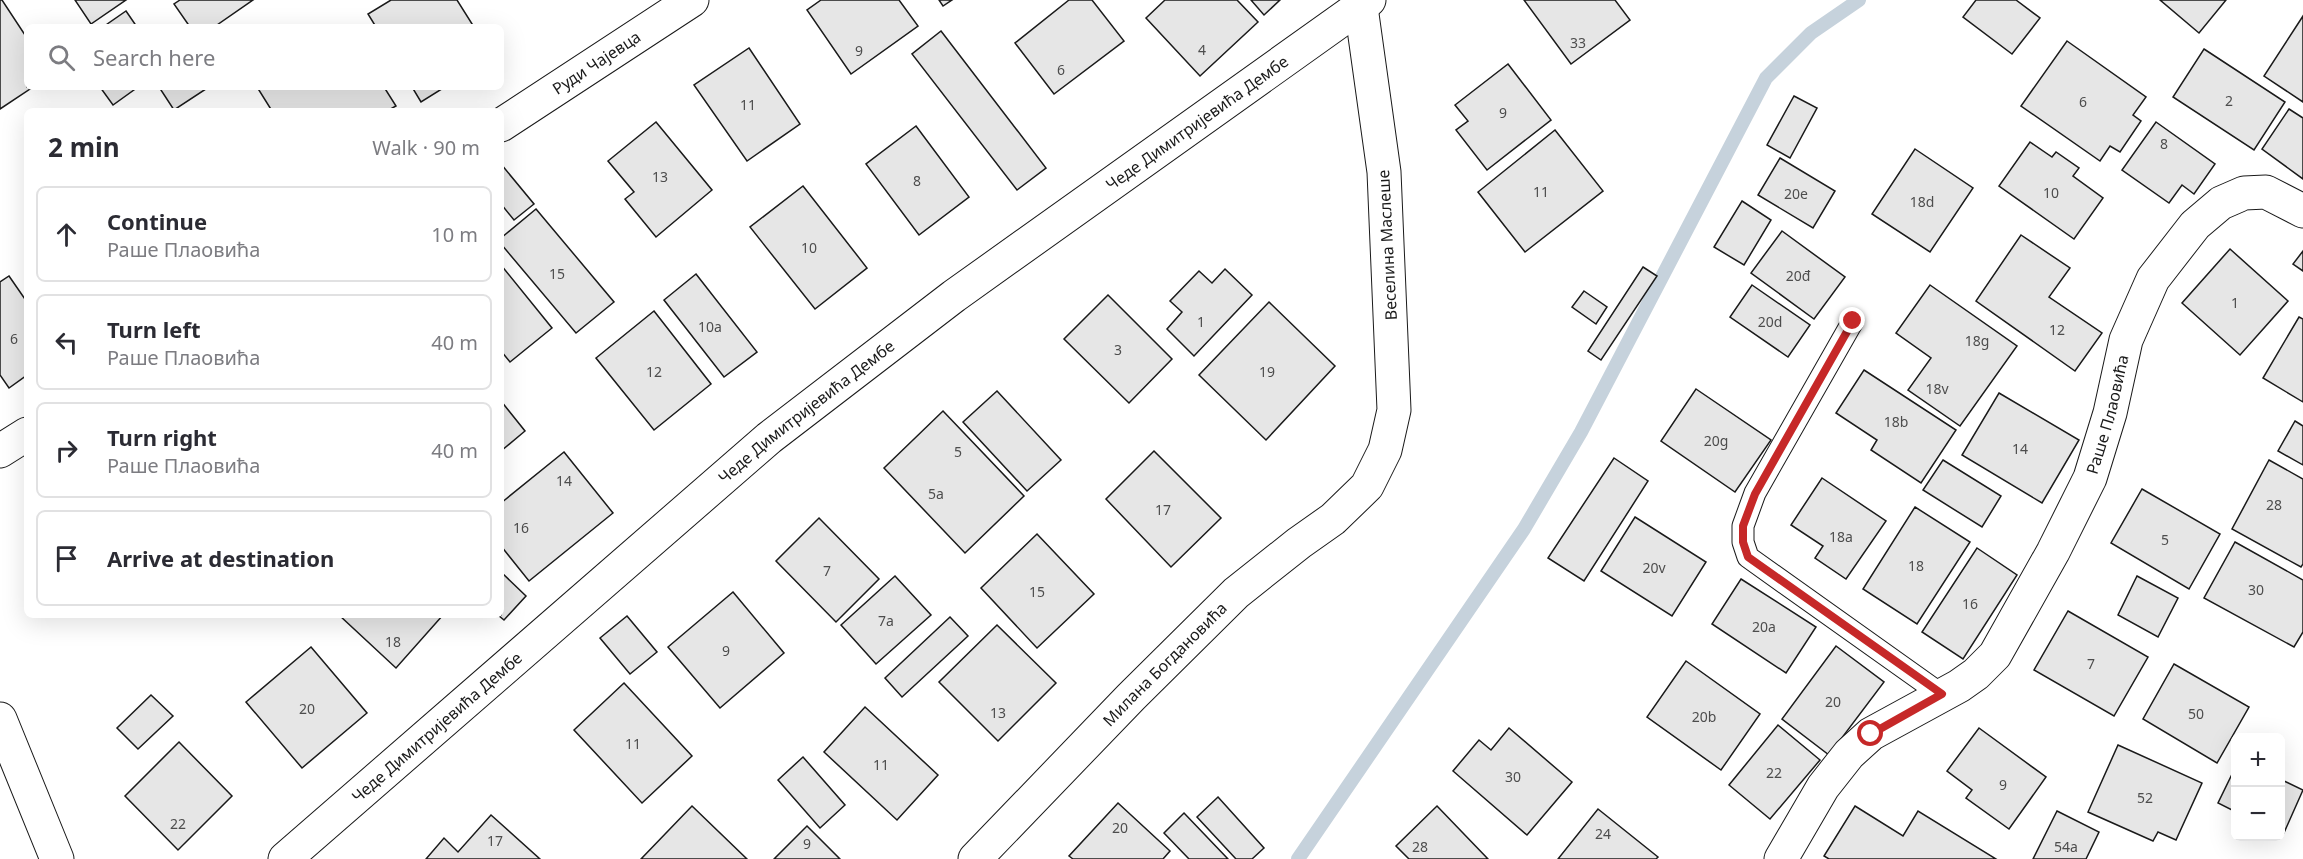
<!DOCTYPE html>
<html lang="en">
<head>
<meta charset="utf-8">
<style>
  body { margin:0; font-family:"Noto Sans",sans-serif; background:#f7f7f7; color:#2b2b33 }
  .controls { position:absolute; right:18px; bottom:18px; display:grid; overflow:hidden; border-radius:9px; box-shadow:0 6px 24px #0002 }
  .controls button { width:54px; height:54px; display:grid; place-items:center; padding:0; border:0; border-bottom:2px solid #e1e1e2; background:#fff; color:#2b2b33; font:30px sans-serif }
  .stop { position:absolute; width:18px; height:18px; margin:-14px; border:4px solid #c62828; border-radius:50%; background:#fff }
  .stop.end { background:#c62828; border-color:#fff; box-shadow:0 2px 6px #0008 }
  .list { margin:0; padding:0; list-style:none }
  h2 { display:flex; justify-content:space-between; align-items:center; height:78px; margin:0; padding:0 24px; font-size:26px }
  h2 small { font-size:20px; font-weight:400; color:#7c7c81 }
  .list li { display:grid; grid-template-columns:39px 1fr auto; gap:18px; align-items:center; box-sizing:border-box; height:96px; margin:0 12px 12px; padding:0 12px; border:2px solid #e1e1e2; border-radius:9px }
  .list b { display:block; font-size:22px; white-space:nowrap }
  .list p { margin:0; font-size:20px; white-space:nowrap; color:#7c7c81 }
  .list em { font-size:20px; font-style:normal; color:#7c7c81 }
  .icon { flex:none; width:33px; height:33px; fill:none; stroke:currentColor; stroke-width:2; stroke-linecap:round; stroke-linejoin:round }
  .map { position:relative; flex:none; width:2303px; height:859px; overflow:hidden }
  .search { position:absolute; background:#fff; box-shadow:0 6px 24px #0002; left:24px; top:24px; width:480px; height:66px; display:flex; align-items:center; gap:15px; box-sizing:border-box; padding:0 21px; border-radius:9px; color:#7c7c81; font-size:22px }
  .panel { position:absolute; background:#fff; box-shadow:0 6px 24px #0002; left:24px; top:108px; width:480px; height:510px; border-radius:9px }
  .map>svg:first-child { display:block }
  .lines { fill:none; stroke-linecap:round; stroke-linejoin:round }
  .stream { stroke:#c6d2dc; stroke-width:14 }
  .building { fill:#e6e6e6; stroke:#1a1a1a; stroke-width:1.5 }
  .lane-casing { stroke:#1a1a1a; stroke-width:23 }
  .street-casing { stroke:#1a1a1a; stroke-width:35 }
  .lane { stroke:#fff; stroke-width:21 }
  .street { stroke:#fff; stroke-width:33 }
  .route { stroke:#c62828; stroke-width:8 }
  .labels { text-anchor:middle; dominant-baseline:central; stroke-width:4.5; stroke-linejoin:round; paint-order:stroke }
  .number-label { font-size:14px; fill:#4d4d4d }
  .street-label { font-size:16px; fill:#1a1a1a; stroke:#fff }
</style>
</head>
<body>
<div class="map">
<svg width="2303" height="859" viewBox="0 0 2303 859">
  <rect width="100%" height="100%" fill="#fff"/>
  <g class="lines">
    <!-- stream -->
    <polyline class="stream" points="1298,859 1524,529 1581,432 1766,78 1811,33 1859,0"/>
  </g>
  <!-- building -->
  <g class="building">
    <polygon points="0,0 2,0 27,38 27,87 33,87 0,109"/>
    <polygon points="75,0 126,0 91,24"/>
    <polygon points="180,0 253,0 214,27 190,27 174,4"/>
    <polygon points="391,0 457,0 474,27 376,27 368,14"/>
    <polygon points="821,0 899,0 918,26 851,74 807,10"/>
    <polygon points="939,0 952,0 943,6"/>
    <polygon points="1069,0 1092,0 1124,41 1054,94 1015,43"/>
    <polygon points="1165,0 1237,0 1258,22 1200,76 1146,18"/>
    <polygon points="1251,0 1280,0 1264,15"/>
    <polygon points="1524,0 1615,0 1630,20 1571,64"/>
    <polygon points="1976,0 2016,0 2040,18 2012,54 1963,17"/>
    <polygon points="2160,0 2226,0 2199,33"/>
    <polygon points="126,11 137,27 103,27"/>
    <polygon points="2303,16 2303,102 2264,76"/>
    <polygon points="941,31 1046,168 1017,190 912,54"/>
    <polygon points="2067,41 2146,97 2133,115 2141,121 2120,152 2110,146 2100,161 2021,106"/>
    <polygon points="749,48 800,124 747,161 694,85"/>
    <polygon points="2204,49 2285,102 2254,150 2173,97"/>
    <polygon points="1508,64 1551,120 1487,170 1456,130 1468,121 1455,105"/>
    <polygon points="100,87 138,87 113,105"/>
    <polygon points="159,87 209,87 174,110"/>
    <polygon points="257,87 384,87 396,106 387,111 272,111"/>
    <polygon points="412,87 445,87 421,102"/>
    <polygon points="1794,96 1817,108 1790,158 1767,145"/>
    <polygon points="2289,109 2303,118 2303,179 2262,149"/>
    <polygon points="656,122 712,190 656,237 625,199 634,192 608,161"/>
    <polygon points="2156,122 2215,164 2194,194 2182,185 2169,203 2122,170"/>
    <polygon points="916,126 969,197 919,235 866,164"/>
    <polygon points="1555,130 1603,191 1525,252 1478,192"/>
    <polygon points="2030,142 2052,157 2056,152 2079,168 2073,176 2103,198 2074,239 1999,186"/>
    <polygon points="1915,149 1973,188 1930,252 1872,214"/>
    <polygon points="1780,158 1835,191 1813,228 1758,195"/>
    <polygon points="501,164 534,204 514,220 501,204"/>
    <polygon points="803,186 867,268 815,309 750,227"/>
    <polygon points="1742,201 1771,220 1744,265 1714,247"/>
    <polygon points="536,209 614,302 576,333 501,244 501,238"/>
    <polygon points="1782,231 1845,277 1814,319 1751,273"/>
    <polygon points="2021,235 2070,268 2049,297 2102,333 2075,371 1976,301"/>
    <polygon points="2230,249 2288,301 2240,355 2182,303"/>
    <polygon points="2303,251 2303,271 2293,264"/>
    <polygon points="501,265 552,328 510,362 501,351"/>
    <polygon points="1643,267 1657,276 1601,360 1588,351"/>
    <polygon points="1225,269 1252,295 1194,356 1167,329 1182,312 1170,301 1199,271 1212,283"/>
    <polygon points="696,274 757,352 724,377 664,300"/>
    <polygon points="9,276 27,302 27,375 9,388 0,375 0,282"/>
    <polygon points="1752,285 1810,325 1788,357 1730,317"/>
    <polygon points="1930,285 2017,346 1960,426 1908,390 1931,358 1896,333"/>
    <polygon points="1584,291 1607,307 1596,324 1572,307"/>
    <polygon points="1108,295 1172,359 1129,403 1064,339"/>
    <polygon points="1269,302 1335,366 1266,440 1199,375"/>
    <polygon points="654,311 711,384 654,430 596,358"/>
    <polygon points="2299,317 2303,319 2303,402 2263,378"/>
    <polygon points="1864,370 1956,430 1921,483 1871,450 1877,440 1836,413"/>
    <polygon points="1696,389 1771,440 1735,492 1661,441"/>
    <polygon points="997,391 1061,460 1027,491 963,422"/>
    <polygon points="1999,393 2079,440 2042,503 1962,455"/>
    <polygon points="501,401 525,431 501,451"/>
    <polygon points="943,411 1024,496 965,553 884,468"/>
    <polygon points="2295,421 2303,426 2303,465 2278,451"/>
    <polygon points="1154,451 1221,518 1171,567 1106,499"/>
    <polygon points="564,452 613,513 529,581 501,546 501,503"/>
    <polygon points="1614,458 1648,481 1584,581 1548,558"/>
    <polygon points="1943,460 2001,496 1982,527 1923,490"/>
    <polygon points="2269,460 2303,479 2303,564 2301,567 2232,529"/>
    <polygon points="1822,478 1886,521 1846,579 1815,558 1823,546 1791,525"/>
    <polygon points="2142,489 2220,534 2189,589 2111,543"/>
    <polygon points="1915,507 1970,542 1917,624 1863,589"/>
    <polygon points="1635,517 1706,562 1672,616 1601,571"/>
    <polygon points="819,518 879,579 836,622 776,561"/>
    <polygon points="1037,534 1094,594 1037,648 981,588"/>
    <polygon points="2235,542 2303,580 2303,632 2294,647 2204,598"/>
    <polygon points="1977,548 2017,575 1963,659 1922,632"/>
    <polygon points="501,572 526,596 504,620 498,615 501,615"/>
    <polygon points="895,576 931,615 876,664 841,625"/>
    <polygon points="2137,576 2178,598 2158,637 2118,615"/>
    <polygon points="1741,579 1816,627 1786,673 1712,624"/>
    <polygon points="733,592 784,653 720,708 668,647"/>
    <polygon points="2068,611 2148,657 2114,716 2034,670"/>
    <polygon points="339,615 443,615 396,668"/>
    <polygon points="627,616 657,652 630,674 600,638"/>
    <polygon points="950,617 968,636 902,697 885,678"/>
    <polygon points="997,625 1056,683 998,741 939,682"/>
    <polygon points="1836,646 1884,682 1829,755 1782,719"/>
    <polygon points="311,647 367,713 302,768 246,702"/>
    <polygon points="1686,661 1760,714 1721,770 1647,717"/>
    <polygon points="2174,664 2249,707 2217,763 2143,719"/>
    <polygon points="624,683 692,756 642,803 574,730"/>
    <polygon points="151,695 173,716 138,749 117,728"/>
    <polygon points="865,707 938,775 897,820 824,752"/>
    <polygon points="1778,725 1820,760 1770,819 1729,785"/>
    <polygon points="1509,728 1572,782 1527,835 1453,771 1479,740 1491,750"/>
    <polygon points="1979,728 2046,777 2009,829 1966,798 1972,790 1947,771"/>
    <polygon points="179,742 232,796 178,850 125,796"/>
    <polygon points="2118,745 2202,783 2176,840 2158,832 2153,841 2088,812"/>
    <polygon points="803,757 845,805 820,828 778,780"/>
    <polygon points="2236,766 2236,812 2218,803"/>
    <polygon points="2280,779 2303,790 2283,835 2280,834"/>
    <polygon points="1218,797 1264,848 1252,859 1236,859 1197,817"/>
    <polygon points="1118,803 1170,851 1163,859 1073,859 1069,856"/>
    <polygon points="692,806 747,859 641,859"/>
    <polygon points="1437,806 1488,859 1409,859 1396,846"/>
    <polygon points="1855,806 1903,836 1918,811 1996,859 1829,859 1824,856"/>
    <polygon points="1598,809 1658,857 1656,859 1558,859"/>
    <polygon points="2057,811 2099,832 2086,859 2033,859"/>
    <polygon points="1184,813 1228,859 1189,859 1164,833"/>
    <polygon points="491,815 540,859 426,859 444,838 458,852"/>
    <polygon points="807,826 840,859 774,859"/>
  </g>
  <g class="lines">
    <defs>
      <polyline id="lane" points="1853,321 1755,493 1743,526 1743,542 1748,557 1942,695"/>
      <g id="street">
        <path id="s1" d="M501,125L692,0"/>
        <polyline points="0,451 27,434"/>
        <polyline points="0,719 57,859"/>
        <path id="s2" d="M285,859L769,438L954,296L1369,0"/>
        <path id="s3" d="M975,859L1131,697L1236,593L1299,543L1333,519L1367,486L1385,450L1394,410L1384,172L1360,0"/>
        <path id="s4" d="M1781,859L1823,787L1849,754L1871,734L1959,686L1976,674L1995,655L2053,552L2090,478L2110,413L2126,340L2153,279L2195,225L2221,203L2244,193L2266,192L2303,211"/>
      </g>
    </defs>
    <!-- lane casing -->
    <use href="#lane" class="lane-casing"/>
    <!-- street casing -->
    <use href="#street" class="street-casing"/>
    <!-- lane -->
    <use href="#lane" class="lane"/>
    <!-- street -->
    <use href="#street" class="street"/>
  </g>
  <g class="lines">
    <!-- route -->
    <polyline class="route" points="1853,321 1755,494 1743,526 1743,542 1748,557 1942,694 1871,734"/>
  </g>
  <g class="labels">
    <!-- number labels -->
    <g class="number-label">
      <text x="1578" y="42">33</text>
      <text x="1202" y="49">4</text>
      <text x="859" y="50">9</text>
      <text x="1061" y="69">6</text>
      <text x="2229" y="100">2</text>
      <text x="2083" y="101">6</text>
      <text x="748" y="104">11</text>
      <text x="1503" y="112">9</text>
      <text x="2164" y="143">8</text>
      <text x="660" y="176">13</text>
      <text x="917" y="180">8</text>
      <text x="1541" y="191">11</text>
      <text x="2051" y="192">10</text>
      <text x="1796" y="193">20e</text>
      <text x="1922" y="201">18d</text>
      <text x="809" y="247">10</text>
      <text x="557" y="273">15</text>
      <text x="1798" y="275">20đ</text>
      <text x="2235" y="302">1</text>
      <text x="1201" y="321">1</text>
      <text x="1770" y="321">20d</text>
      <text x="710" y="326">10a</text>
      <text x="2057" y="329">12</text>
      <text x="14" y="338">6</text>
      <text x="1977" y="340">18g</text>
      <text x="1118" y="349">3</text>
      <text x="654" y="371">12</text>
      <text x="1267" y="371">19</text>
      <text x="1937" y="388">18v</text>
      <text x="1896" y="421">18b</text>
      <text x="1716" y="440">20g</text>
      <text x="2020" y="448">14</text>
      <text x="958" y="451">5</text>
      <text x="564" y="480">14</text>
      <text x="936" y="493">5a</text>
      <text x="2274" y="504">28</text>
      <text x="1163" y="509">17</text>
      <text x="521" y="527">16</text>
      <text x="1841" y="536">18a</text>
      <text x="2165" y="539">5</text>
      <text x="1916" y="565">18</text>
      <text x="1654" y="567">20v</text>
      <text x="827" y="570">7</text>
      <text x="2256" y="589">30</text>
      <text x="1037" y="591">15</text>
      <text x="1970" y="603">16</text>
      <text x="886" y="620">7a</text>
      <text x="1764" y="626">20a</text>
      <text x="393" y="641">18</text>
      <text x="726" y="650">9</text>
      <text x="2091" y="663">7</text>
      <text x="1833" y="701">20</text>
      <text x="307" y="708">20</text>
      <text x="998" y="712">13</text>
      <text x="2196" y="713">50</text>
      <text x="1704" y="716">20b</text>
      <text x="633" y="743">11</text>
      <text x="881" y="764">11</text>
      <text x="1774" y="772">22</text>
      <text x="1513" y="776">30</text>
      <text x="2003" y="784">9</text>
      <text x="2145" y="797">52</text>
      <text x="178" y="823">22</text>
      <text x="1120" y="827">20</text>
      <text x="1603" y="833">24</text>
      <text x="495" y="840">17</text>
      <text x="807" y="843">9</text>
      <text x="1420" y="846">28</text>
      <text x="2066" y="846">54a</text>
    </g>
    <!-- street labels -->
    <g class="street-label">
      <text stroke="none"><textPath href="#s1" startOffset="114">Руди Чајевца</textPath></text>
      <text stroke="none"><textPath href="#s2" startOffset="1173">Чеде Димитријевића Дембе</textPath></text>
      <text transform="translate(1387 245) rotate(-93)">Веселина Маслеше</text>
      <text stroke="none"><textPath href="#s2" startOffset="687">Чеде Димитријевића Дембе</textPath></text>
      <text stroke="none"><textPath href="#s4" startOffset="570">Раше Плаовића</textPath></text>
      <text stroke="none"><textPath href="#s3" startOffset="272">Милана Богдановића</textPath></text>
      <text stroke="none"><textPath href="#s2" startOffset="201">Чеде Димитријевића Дембе</textPath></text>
    </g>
  </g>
</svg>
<div class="controls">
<button>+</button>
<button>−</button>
</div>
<div class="stop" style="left:1871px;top:734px"></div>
<div class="stop end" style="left:1853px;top:321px"></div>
<div class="search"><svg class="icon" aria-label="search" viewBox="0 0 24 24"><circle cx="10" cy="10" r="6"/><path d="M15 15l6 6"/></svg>Search here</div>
<section class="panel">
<h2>2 min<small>Walk · 90 m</small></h2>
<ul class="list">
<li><svg class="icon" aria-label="ahead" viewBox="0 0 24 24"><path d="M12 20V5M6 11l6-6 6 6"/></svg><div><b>Continue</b><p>Раше Плаовића</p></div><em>10 m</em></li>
<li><svg class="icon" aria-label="left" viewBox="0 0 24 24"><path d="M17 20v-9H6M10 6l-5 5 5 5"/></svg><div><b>Turn left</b><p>Раше Плаовића</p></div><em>40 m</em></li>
<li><svg class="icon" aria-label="right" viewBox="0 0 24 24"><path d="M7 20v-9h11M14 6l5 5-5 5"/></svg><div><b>Turn right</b><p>Раше Плаовића</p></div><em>40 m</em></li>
<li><svg class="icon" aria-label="arrive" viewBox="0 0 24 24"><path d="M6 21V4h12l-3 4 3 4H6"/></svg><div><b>Arrive at destination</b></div></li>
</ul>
</section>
</div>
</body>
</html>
